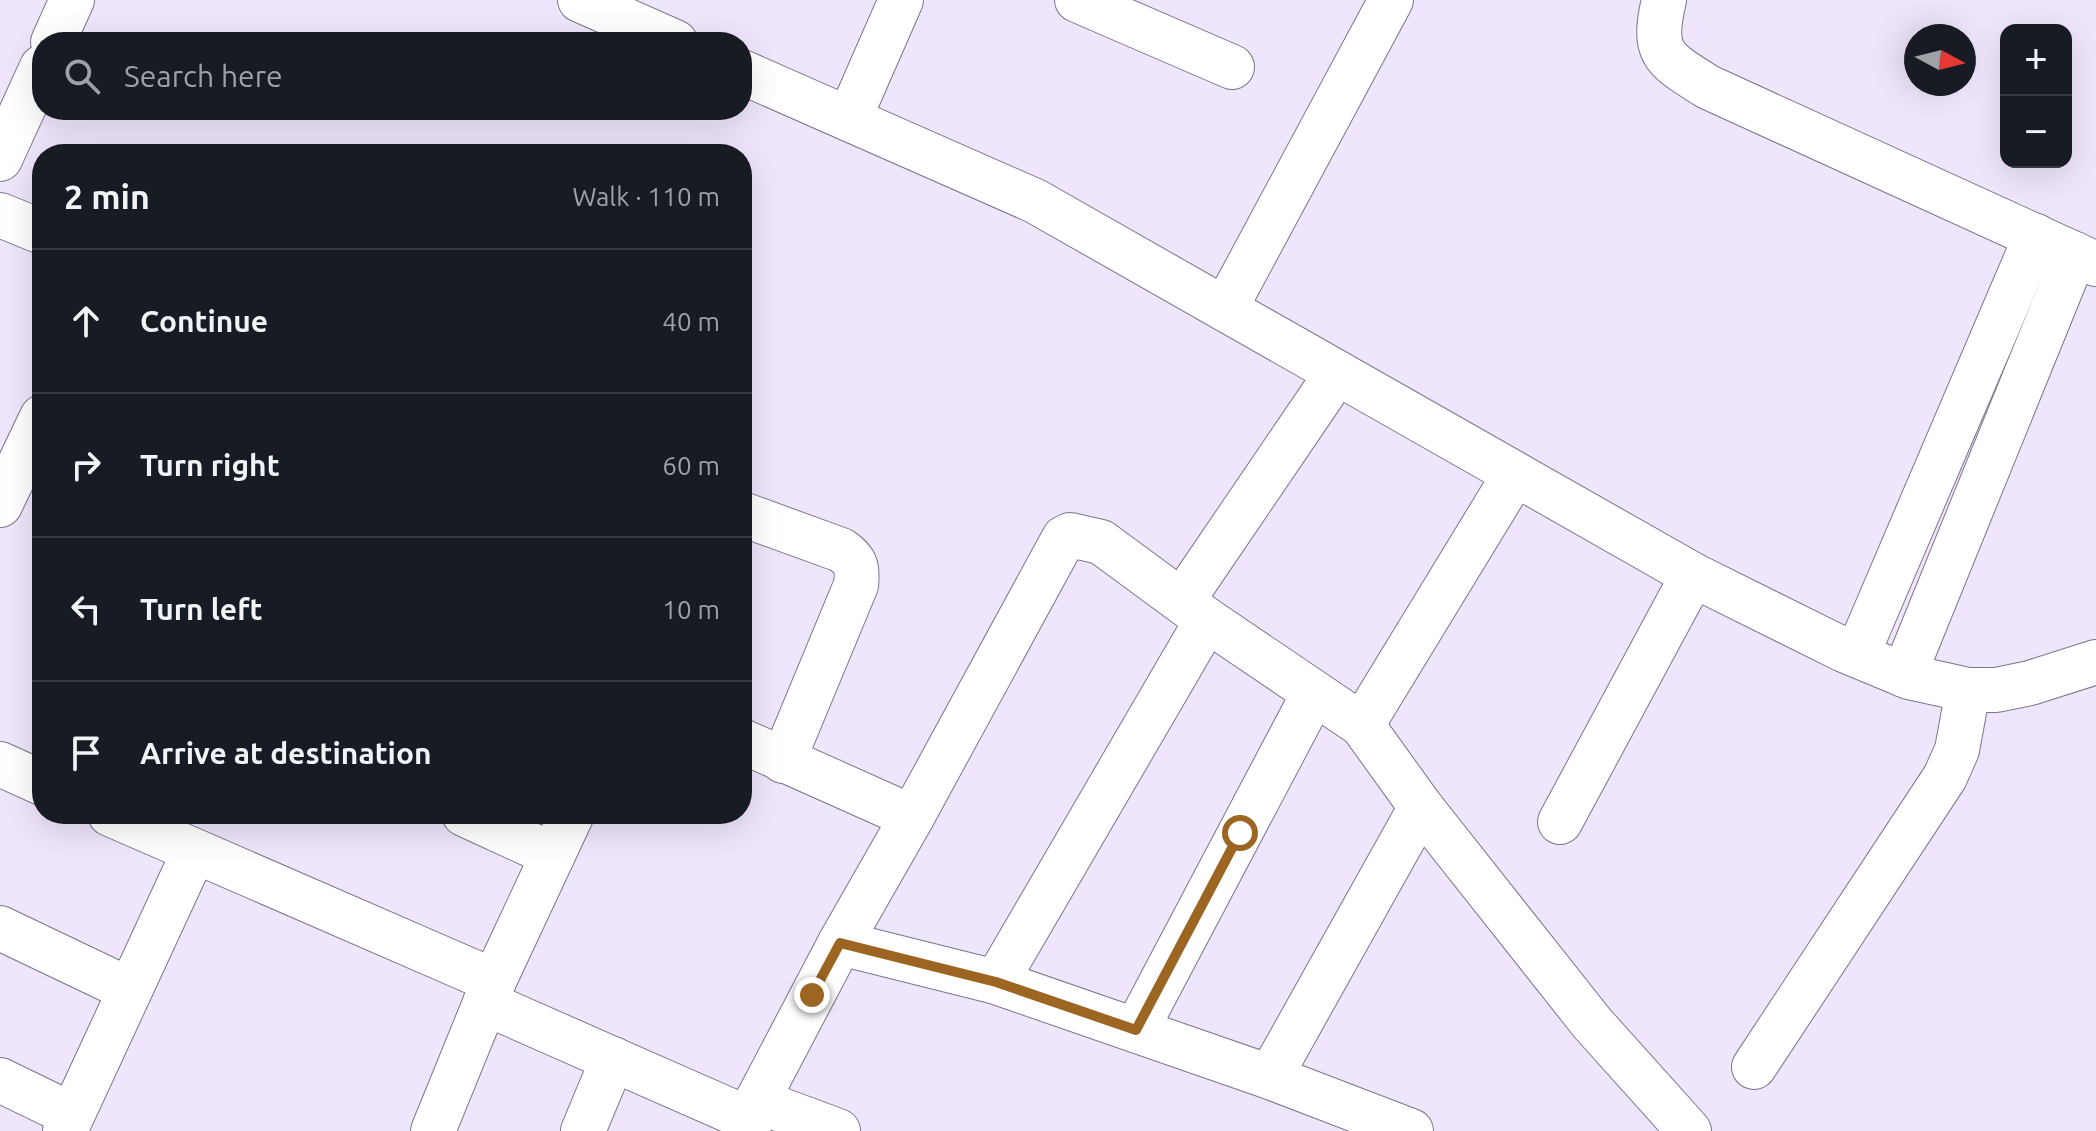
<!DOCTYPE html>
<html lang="en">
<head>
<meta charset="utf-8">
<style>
  body { margin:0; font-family:Ubuntu,sans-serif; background:#242831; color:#f1f3f6 }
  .controls { position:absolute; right:24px; top:24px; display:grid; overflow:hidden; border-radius:16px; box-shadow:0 8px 32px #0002 }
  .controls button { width:72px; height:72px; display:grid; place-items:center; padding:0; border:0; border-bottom:2px solid #363941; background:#171b24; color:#f1f3f6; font:40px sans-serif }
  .compass { position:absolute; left:1904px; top:24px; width:72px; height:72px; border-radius:50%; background:#171b24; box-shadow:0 8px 32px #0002; rotate:97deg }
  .stop { position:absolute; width:24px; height:24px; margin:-18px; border:6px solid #9d6522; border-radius:50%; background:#fff }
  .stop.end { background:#9d6522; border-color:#fff; box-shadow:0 2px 8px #0008 }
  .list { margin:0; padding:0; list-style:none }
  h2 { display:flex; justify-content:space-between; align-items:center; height:104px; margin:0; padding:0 32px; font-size:34px }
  h2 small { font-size:26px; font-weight:400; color:#9ea1a6 }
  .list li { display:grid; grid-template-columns:52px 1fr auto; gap:24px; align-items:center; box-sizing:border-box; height:144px; padding:0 32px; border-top:2px solid #363941 }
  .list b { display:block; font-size:30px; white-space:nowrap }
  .list em { font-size:26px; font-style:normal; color:#9ea1a6 }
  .icon { flex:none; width:44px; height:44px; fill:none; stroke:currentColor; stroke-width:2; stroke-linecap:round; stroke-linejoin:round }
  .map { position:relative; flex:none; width:2096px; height:1131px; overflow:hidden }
  .search { position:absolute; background:#171b24; box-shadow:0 8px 32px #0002; left:32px; top:32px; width:720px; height:88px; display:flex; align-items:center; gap:20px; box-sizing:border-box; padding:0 28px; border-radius:32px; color:#9ea1a6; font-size:30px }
  .panel { position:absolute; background:#171b24; box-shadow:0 8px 32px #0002; left:32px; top:144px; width:720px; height:680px; border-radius:32px }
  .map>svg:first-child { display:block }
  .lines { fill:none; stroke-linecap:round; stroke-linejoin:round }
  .minor-casing { stroke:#7d7589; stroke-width:46 }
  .minor { stroke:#fff; stroke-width:44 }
  .route { stroke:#9d6522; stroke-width:10 }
</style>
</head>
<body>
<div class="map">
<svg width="2096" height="1131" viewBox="0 0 2096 1131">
  <rect width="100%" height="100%" fill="#efe5fc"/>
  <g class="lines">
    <defs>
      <g id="minor">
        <polyline points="580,0 675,42"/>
        <polyline points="1077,0 1232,67"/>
        <path d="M1664,0C1651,55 1664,59 1708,87L2096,264"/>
        <polyline points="53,42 72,0"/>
        <polyline points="742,72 1035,201 1693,575 1844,650 1909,677 1968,690 1996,690 2030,683 2096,662"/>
        <polyline points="849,119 901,0"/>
        <polyline points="0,159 42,67"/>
        <polyline points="0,215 42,232"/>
        <polyline points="1225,309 1391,0"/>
        <polyline points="0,505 42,417"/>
        <path d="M742,514L841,550C856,560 858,567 856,585L783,761"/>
        <polyline points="1182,601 1337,373"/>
        <polyline points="1857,655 2036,236"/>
        <polyline points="1904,675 2075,254"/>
        <polyline points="1362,725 1515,474"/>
        <polyline points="742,741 912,817"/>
        <polyline points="0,764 42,783"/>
        <polyline points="110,814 494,981"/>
        <polyline points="464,814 553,855"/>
        <polyline points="1560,822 1693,575"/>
        <polyline points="0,928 130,990"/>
        <polyline points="840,943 996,982 1270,1077 1411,1131"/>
        <polyline points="996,982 1207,620"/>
        <polyline points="485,1003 751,1120"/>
        <polyline points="1136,1030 1314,693"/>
        <polyline points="1754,1067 1945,777 1957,750 1968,690"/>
        <polyline points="1270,1077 1421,807"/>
        <polyline points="0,1080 72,1115"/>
        <polyline points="757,1101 838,1131"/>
        <polyline points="65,1131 194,852"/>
        <polyline points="433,1131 494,981 572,814"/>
        <polyline points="583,1131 613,1059"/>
        <polyline points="747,1131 757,1101 840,943 912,817 1064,538 1070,535 1101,542 1207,620 1362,725 1421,807 1592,1023 1689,1131"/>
      </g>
    </defs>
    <!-- minor casing -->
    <use href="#minor" class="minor-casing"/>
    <!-- minor -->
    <use href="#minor" class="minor"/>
  </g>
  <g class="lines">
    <!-- route -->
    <polyline class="route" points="812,995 840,943 996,982 1136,1030 1240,833"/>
  </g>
</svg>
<div class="controls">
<button>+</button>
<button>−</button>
</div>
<svg class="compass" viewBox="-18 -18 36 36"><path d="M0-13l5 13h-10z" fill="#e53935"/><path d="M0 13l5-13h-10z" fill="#9ea1a6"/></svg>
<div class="stop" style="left:1240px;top:833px"></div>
<div class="stop end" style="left:812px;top:995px"></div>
<div class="search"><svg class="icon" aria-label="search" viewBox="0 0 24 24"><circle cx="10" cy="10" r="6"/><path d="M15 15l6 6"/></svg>Search here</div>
<section class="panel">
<h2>2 min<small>Walk · 110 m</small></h2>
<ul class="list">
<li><svg class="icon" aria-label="ahead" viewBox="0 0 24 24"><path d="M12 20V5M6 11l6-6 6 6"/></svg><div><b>Continue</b></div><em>40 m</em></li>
<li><svg class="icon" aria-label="right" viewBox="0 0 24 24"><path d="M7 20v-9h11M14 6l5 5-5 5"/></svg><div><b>Turn right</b></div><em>60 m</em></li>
<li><svg class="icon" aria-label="left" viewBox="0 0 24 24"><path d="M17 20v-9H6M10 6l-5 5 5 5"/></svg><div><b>Turn left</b></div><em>10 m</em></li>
<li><svg class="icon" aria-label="arrive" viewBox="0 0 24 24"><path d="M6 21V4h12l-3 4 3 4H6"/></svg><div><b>Arrive at destination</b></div></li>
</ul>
</section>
</div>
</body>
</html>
